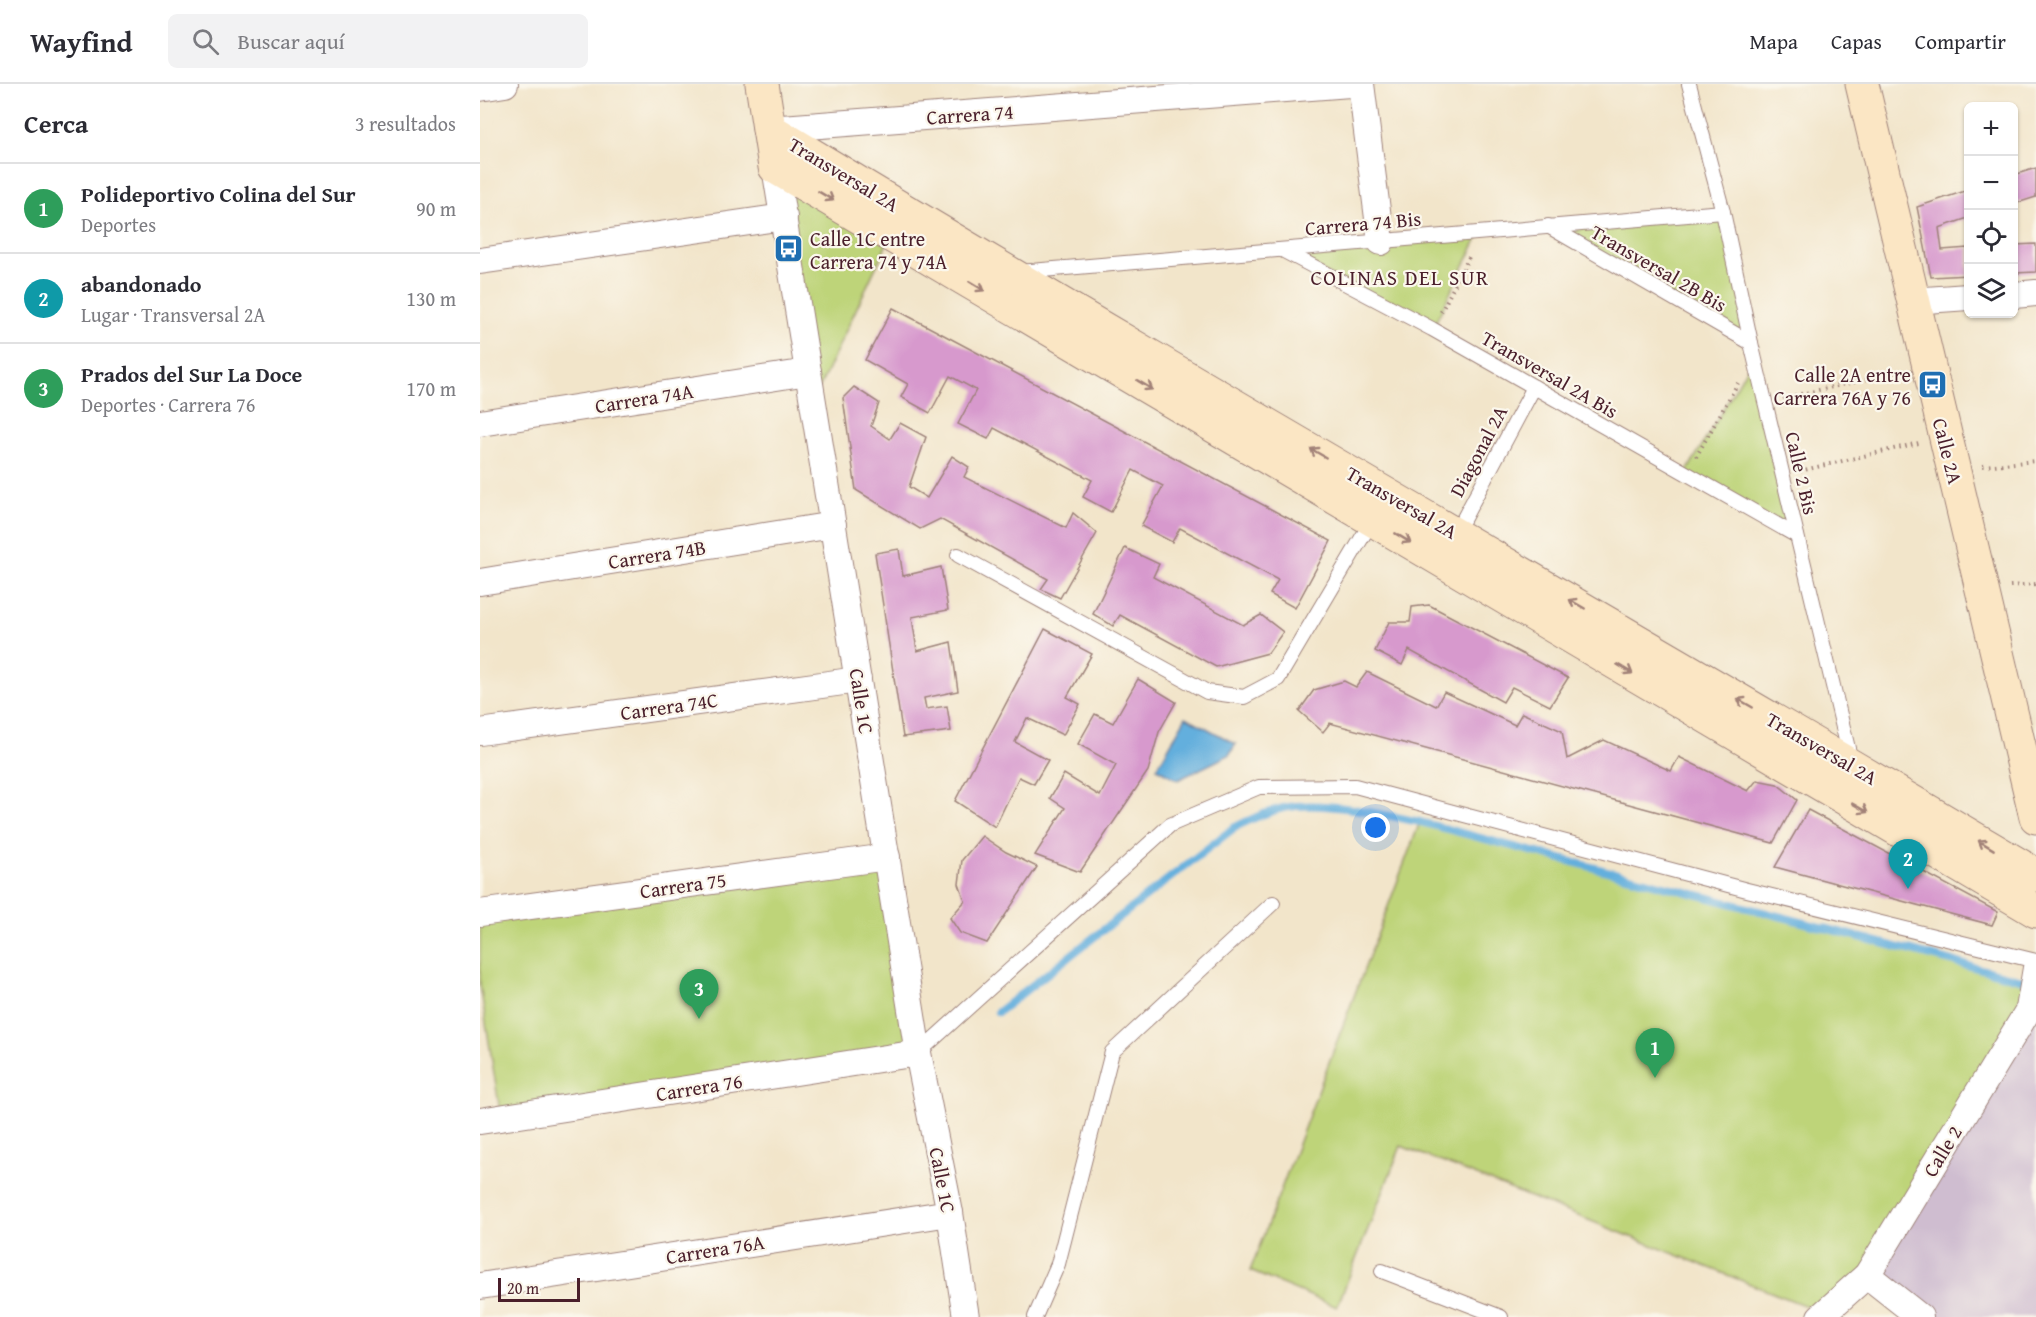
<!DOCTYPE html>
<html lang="es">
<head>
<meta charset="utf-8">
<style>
  body { margin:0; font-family:"Gentium Book Plus",serif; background:#f2f2f3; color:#2b2b33 }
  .controls { position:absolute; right:18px; top:18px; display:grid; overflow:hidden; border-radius:9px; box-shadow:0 2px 4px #0004 }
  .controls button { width:54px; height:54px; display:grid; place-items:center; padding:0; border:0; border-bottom:2px solid #e1e1e2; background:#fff; color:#2b2b33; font:30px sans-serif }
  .scale { position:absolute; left:18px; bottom:15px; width:82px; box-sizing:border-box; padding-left:6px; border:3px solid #4a1f2b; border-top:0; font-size:16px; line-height:21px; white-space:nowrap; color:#4a1f2b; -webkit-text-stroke:4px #fbf7ec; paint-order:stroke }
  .you { position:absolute; left:896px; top:744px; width:21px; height:21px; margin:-15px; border:4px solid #fff; border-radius:50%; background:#1a73e8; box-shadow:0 0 0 9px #1a73e833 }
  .badge { display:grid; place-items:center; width:39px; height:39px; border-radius:50%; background:#1f6fb2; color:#fff; font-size:20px; font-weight:700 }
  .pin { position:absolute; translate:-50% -50px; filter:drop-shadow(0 2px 3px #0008) }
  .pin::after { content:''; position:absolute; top:32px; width:21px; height:18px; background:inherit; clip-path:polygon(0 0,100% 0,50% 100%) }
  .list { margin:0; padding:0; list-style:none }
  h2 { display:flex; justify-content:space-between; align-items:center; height:78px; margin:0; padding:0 24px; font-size:26px }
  h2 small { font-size:20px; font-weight:400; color:#7c7c81 }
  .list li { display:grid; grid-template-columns:39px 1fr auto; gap:18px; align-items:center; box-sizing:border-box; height:90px; padding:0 24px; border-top:2px solid #e1e1e2 }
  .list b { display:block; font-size:22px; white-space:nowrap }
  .list p { margin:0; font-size:20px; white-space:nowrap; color:#7c7c81 }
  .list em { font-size:20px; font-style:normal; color:#7c7c81 }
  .icon { flex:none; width:33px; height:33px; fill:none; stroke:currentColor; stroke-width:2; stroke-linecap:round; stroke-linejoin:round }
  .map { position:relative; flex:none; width:1556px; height:1233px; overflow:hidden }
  header { display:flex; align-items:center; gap:36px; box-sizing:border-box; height:84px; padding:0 30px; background:#fff; border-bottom:2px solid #e1e1e2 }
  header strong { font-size:28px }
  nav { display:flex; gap:33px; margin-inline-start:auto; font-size:21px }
  .search { width:420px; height:54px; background:#f2f2f3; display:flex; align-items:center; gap:15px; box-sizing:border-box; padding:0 21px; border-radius:9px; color:#7c7c81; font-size:22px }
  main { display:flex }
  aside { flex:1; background:#fff }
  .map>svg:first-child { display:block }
  .industrial { fill:#cfbdd0 }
  .green { fill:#bed479; stroke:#847a52; stroke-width:1.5 }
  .water { fill:#64afdd; stroke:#576784; stroke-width:1.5 }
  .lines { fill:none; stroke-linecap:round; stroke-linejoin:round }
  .stream { stroke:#64afdd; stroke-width:8 }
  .building { fill:#d799cd }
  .lane-casing { stroke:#9e827a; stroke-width:16 }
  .street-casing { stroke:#9e827a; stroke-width:28 }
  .secondary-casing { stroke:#9e827a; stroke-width:35 }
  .path { stroke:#9e827a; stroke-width:4; stroke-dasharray:1.5 4.5; stroke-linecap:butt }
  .lane { stroke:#fff; stroke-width:14 }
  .street { stroke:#fff; stroke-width:26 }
  .secondary { stroke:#fbe6c4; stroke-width:33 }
  .oneway { stroke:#a28278 }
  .labels { text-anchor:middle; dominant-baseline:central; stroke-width:4.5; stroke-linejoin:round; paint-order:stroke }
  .street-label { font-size:20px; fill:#4a1f2b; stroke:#fbf7ec }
  .poi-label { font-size:20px; fill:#4a1f2b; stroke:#fbf7ec; text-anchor:start }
  .neighbourhood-label { font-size:21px; letter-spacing:1.5px; fill:#4a1f2b; stroke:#fbf7ec }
</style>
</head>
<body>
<header>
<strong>Wayfind</strong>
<div class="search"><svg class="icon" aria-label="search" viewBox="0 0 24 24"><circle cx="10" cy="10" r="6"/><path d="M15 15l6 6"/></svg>Buscar aquí</div>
<nav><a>Mapa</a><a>Capas</a><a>Compartir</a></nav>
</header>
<main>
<aside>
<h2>Cerca<small>3 resultados</small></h2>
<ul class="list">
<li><span class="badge" style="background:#2e9e5b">1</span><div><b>Polideportivo Colina del Sur</b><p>Deportes</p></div><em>90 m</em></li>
<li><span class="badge" style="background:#0f9aa8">2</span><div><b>abandonado</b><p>Lugar · Transversal 2A</p></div><em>130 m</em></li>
<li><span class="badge" style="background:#2e9e5b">3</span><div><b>Prados del Sur La Doce</b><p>Deportes · Carrera 76</p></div><em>170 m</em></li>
</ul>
</aside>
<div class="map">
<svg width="1556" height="1233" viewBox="0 0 1556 1233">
  <rect width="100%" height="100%" fill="#fbf7ec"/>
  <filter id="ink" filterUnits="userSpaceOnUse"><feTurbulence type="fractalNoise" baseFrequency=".0167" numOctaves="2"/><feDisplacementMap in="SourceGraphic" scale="12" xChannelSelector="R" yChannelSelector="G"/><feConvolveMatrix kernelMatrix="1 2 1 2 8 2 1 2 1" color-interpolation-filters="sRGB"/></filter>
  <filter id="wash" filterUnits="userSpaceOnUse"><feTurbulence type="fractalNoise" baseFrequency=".008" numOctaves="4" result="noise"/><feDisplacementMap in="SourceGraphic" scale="24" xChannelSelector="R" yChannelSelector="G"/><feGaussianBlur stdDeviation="1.35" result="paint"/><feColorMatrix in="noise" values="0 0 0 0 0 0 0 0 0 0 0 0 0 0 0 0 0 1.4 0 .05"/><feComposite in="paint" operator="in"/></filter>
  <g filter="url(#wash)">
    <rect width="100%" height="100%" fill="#f2e5ca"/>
    <!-- industrial -->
    <polygon class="industrial" points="1556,933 1556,1233 1440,1233 1387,1191"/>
    <!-- green -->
    <g class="green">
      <polygon points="295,83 411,151 333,317"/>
      <polygon points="1243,128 1271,259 1068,142"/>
      <polygon points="1001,148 952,245 801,166"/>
      <polygon points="1274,272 1317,452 1206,389"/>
      <polygon points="940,738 1553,899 1387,1191 1344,1229 921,1062 857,1223 770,1187"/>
      <polygon points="407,773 438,969 21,1034 0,901 0,829"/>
    </g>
    <!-- water -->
    <polygon class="water" points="706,633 756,660 749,671 698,696 677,684"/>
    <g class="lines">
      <!-- stream -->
      <path class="stream" d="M518,928L755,743C774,734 794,724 816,722C857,719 900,730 940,738L1550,898"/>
    </g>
    <g id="blocks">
      <!-- building -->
      <g class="building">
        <polygon points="1556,84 1556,113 1534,120 1534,91"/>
        <polygon points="1488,106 1488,134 1459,144 1462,166 1488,164 1488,191 1451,193 1437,123"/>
        <polygon points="1556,160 1556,188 1534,189 1534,161"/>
        <polygon points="413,224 851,457 815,524 790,510 798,496 700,444 692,458 661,442 683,402 653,386 631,428 603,413 612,396 514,344 508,355 478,340 496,306 470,292 450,329 421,313 428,300 385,276"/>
        <polygon points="374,303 399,319 391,342 410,355 420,339 446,353 429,403 447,414 472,372 489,383 484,393 586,444 593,429 617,449 580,514 561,505 568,495 460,435 440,445 376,406 363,314"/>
        <polygon points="645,464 679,480 673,493 763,541 781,531 803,548 788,569 736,583 640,531 633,542 613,530"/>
        <polygon points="419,465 423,492 461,483 468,526 432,533 437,567 471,558 478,607 444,614 446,625 467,622 471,647 423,653 395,469"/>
        <polygon points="949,521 1088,594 1070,622 1032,603 1023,618 929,566 922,581 895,567 909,538 930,538 932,523"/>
        <polygon points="565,545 612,570 587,613 600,620 583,651 547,634 535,658 568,676 554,700 539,693 515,743 475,717"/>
        <polygon points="887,588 956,622 964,608 1035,641 1042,629 1082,647 1087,675 1124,656 1191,687 1199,673 1268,707 1277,696 1297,700 1317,716 1293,759 850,639 843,648 819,627 834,606 864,597 876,603"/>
        <polygon points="658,595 696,618 679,648 668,687 600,788 555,771 585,724 570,714 584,690 620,712 636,681 598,660 615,630 633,639"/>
        <polygon points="1328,726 1518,828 1512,841 1295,783"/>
        <polygon points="502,752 526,768 557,783 507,859 480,849 470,834 485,817 479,800 482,776"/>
      </g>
    </g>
  </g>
  <g filter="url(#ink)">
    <use href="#blocks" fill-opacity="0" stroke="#9e827a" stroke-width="1.5"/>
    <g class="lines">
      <defs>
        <g id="lane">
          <polyline points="1209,0 1243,128 1271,259 1371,677"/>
          <polyline points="1068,142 1271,259"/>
          <polyline points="802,166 952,245 1317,452"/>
          <polyline points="539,188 1243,128"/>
          <polyline points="976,449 1054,303"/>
          <polyline points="478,471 727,608 764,613 798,595 893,435"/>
          <polyline points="438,969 690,741 779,703 875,702 1267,806 1556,877"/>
          <polyline points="902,1187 1021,1233"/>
          <polyline points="555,1233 578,1180 632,968 793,819"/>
        </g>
        <g id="street">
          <polyline points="881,0 901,158"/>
          <polyline points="0,4 25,0"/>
          <polyline points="289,45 870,0"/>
          <polyline points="295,83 438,969 470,1129 486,1233"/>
          <polyline points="0,177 304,133"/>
          <polyline points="1534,211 1556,209"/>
          <polyline points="1432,217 1488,213"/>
          <polyline points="0,339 328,288"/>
          <polyline points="0,498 353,441"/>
          <polyline points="0,648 378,596"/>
          <polyline points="0,829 407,773"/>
          <polyline points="0,1037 438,969"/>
          <polyline points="1387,1191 1440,1233"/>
          <polyline points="0,1202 470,1129"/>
          <polyline points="1340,1233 1387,1191 1549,925 1556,884"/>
        </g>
        <g id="secondary">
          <polyline points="282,0 295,83 1556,827"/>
          <polyline points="1382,0 1556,733"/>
          <path d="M289,45C708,299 1135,541 1556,791"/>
        </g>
      </defs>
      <!-- lane casing -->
      <use href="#lane" class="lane-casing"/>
      <!-- street casing -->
      <use href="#street" class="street-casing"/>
      <!-- secondary casing -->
      <use href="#secondary" class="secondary-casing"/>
      <!-- path -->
      <g class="path">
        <polyline points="961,228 990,171"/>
        <polyline points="1303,314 1419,288"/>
        <polyline points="1216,373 1258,299"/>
        <polyline points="1503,382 1556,377"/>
        <polyline points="1320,387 1439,359"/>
        <polyline points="1530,502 1556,500"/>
      </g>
      <!-- lane -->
      <use href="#lane" class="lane"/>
      <!-- street -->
      <use href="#street" class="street"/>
      <!-- secondary -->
      <use href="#secondary" class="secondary"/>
    </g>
    <!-- one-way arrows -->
    <defs><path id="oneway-shaft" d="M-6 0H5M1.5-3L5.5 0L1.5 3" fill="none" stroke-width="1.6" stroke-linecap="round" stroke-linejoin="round" transform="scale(1.5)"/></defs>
    <g class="oneway">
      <use href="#oneway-shaft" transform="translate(346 112) rotate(31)"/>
      <use href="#oneway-shaft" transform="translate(497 202) rotate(31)"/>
      <use href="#oneway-shaft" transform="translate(665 301) rotate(31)"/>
      <use href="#oneway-shaft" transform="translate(838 369) rotate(-150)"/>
      <use href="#oneway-shaft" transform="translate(923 454) rotate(31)"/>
      <use href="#oneway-shaft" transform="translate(1097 520) rotate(-150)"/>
      <use href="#oneway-shaft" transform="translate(1145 585) rotate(31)"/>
      <use href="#oneway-shaft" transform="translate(1265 619) rotate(-150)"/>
      <use href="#oneway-shaft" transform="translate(1380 724) rotate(30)"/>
      <use href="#oneway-shaft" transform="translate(1506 761) rotate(-149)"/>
    </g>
  </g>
  <!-- icons -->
  <defs>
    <symbol id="bus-square" viewBox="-11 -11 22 22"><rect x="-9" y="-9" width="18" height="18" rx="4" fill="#1f6fb2" stroke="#fbf7ec"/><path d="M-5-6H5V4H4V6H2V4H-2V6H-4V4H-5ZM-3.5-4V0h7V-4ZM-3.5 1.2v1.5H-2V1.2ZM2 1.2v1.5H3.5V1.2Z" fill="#fff"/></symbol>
  </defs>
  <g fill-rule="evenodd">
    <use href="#bus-square" x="292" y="148" width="33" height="33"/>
    <use href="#bus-square" x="1436" y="284" width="33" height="33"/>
  </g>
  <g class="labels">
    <!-- street labels -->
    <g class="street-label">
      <text transform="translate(490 30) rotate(-4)">Carrera 74</text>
      <text transform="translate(364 90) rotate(31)">Transversal 2A</text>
      <text transform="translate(883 139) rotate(-5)">Carrera 74 Bis</text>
      <text transform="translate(1179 184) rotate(30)">Transversal 2B Bis</text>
      <text transform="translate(1070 290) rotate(30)">Transversal 2A Bis</text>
      <text transform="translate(164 314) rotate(-9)">Carrera 74A</text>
      <text transform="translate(998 367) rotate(-62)">Diagonal 2A</text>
      <text transform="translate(1468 367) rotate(76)">Calle 2A</text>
      <text transform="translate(1322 389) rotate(77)">Calle 2 Bis</text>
      <text transform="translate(922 418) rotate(30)">Transversal 2A</text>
      <text transform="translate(177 470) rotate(-9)">Carrera 74B</text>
      <text transform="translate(382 617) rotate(81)">Calle 1C</text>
      <text transform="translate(189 622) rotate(-8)">Carrera 74C</text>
      <text transform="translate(1342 664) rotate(30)">Transversal 2A</text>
      <text transform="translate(203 801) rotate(-8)">Carrera 75</text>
      <text transform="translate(219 1003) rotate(-9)">Carrera 76</text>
      <text transform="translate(1462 1067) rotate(-59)">Calle 2</text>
      <text transform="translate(463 1096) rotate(79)">Calle 1C</text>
      <text transform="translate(235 1165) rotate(-9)">Carrera 76A</text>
    </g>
    <!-- poi labels -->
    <g class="poi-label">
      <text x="330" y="154">Calle 1C entre<tspan x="330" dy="23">Carrera 74 y 74A</tspan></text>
      <text x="1431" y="290" text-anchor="end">Calle 2A entre<tspan x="1431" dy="23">Carrera 76A y 76</tspan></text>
    </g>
    <!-- neighbourhood labels -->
    <g class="neighbourhood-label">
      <text x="920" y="193">COLINAS DEL SUR</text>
    </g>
  </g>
</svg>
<div class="controls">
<button>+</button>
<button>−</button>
<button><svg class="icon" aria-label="locate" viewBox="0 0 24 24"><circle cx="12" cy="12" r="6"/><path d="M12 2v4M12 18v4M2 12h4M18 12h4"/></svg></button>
<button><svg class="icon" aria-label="layers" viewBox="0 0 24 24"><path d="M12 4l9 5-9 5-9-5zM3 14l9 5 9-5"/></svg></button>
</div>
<div class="scale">20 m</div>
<div class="you"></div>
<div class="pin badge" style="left:1175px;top:994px;background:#2e9e5b">1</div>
<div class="pin badge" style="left:1428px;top:805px;background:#0f9aa8">2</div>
<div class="pin badge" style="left:219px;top:935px;background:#2e9e5b">3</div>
</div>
</main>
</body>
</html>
